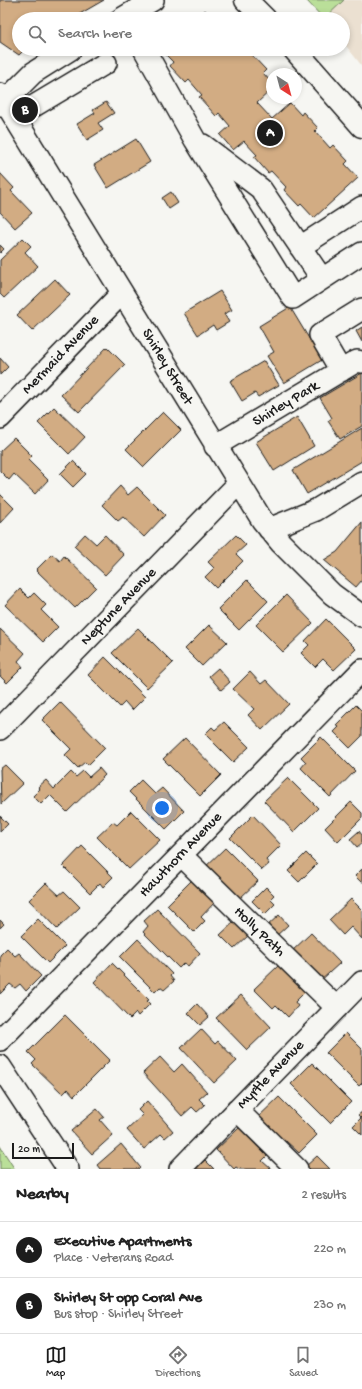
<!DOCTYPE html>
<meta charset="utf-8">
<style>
:root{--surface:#fff;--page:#f6f6f6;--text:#222;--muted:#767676;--line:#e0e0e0;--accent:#1c1c1c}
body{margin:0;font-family:"Gochi Hand",sans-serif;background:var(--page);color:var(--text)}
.compass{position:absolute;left:266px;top:68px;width:36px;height:36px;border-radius:50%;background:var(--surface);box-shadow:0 2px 6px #0003;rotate:144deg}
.scale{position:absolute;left:12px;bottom:10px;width:62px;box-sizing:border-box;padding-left:4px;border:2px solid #1c1c1c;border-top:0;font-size:11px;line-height:14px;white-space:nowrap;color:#1c1c1c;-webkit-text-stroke:3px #f6f6f2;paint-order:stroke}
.you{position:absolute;left:162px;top:808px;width:14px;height:14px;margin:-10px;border:3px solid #fff;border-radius:50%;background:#1a73e8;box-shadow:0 0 0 6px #1a73e833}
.badge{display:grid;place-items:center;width:26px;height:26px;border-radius:50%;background:var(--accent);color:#fff;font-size:13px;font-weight:700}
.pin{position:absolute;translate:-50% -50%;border:2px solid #fff;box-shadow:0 1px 4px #0006}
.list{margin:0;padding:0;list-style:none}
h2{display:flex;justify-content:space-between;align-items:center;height:52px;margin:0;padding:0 16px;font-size:17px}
h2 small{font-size:13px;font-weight:400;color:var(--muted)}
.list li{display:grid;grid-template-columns:26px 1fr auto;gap:12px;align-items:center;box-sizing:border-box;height:56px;padding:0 16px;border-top:1px solid var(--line)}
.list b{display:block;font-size:15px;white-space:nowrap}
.list p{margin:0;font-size:13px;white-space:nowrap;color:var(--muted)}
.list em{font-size:13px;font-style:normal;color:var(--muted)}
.icon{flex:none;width:22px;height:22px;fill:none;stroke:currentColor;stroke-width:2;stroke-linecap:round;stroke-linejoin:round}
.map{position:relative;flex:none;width:362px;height:1169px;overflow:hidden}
.search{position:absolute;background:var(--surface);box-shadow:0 2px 6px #0003;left:12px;right:12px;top:12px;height:44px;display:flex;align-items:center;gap:10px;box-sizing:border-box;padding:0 14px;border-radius:22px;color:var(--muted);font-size:15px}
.sheet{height:164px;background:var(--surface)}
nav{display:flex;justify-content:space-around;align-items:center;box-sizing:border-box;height:56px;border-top:1px solid var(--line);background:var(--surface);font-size:11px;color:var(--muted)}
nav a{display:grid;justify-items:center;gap:2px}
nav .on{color:var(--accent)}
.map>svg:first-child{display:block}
.built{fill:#ebe0d1}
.green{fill:#badf99;stroke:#6b7e5a}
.building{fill:#d2ac83;stroke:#1c1c1c}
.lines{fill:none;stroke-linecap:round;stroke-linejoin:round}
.minor-casing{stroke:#1c1c1c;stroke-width:24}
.major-casing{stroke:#1c1c1c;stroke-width:25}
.minor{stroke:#f6f6f2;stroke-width:21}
.major{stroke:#f6f6f2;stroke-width:22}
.labels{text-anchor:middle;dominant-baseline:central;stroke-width:3.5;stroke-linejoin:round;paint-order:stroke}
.street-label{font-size:15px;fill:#1c1c1c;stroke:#f6f6f2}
</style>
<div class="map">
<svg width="362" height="1169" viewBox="0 0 362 1169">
<rect width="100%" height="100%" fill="#f6f6f2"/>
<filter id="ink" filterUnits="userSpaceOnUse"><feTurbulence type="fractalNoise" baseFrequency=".025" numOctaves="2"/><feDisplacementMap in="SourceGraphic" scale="8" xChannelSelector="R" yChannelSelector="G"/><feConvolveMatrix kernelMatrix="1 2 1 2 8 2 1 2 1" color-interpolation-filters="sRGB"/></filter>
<g filter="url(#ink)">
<!-- built -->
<path class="built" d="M344,0H362V66L343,42V19H324Z"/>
<!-- green -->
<path class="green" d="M306,0H344L324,19Z
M0,1146L14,1168L15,1169H0Z"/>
<!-- building -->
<path class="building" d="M0,0H104L71,19H19V49H25L19,55L0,42Z
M205,10L214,19H195Z
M241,49L246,55L249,52L266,70L263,73L272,83V89L257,103L272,119L290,103L301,115L303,112L318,128L315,131L330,148L333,145L348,161L345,164L358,178L314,218L301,204L299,206L284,190L286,187L271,171L268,173L254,157L257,155L244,141L233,150L220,135L230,126L219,113L216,116L199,97L202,95L189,80L186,83L170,66L173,62L161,50Z
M106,102L114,113L98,123L103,130L87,140L77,124L95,113L93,110Z
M136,139L150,162L108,188L94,165Z
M0,173L14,188L11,191L32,213L15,228L0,212Z
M171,192L178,203L169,209L162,198Z
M23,238L31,246L25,252L38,266L4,298L0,294V260Z
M0,245L4,249L0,253Z
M55,279L70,295L32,331L17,315Z
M220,291L232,310L224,314L229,322L216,330L213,325L198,335L184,313Z
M290,307L322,360L284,383L267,356L274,352L259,326Z
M362,327V342L356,331Z
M107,347L125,365L79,412L61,395Z
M0,358L8,367L0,375Z
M264,361L279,385L258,397L255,393L242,401L230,381Z
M362,373V426L340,439L328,421L332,418L320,398Z
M54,407L85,437L69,454L38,423Z
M163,412L181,430L144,467L126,449Z
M297,417L314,446L274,471L256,442Z
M362,428V461L307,494L293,470Z
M14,438L32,456L28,460L48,480L35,494L14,474L9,480L0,471V451Z
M73,461L86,474L73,487L60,474Z
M120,486L128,495L137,487L165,515L144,537L123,517L118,521L102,505Z
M0,494L14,508L0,523Z
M362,522V580L356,587L324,560L337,552Z
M85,534L96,544L105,535L124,555L105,575L74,546Z
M236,535L246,545L236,554L243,561L216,588L205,577L214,568L208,562Z
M52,554L60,561L64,556L96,587L75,608L36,570Z
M247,580L268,601L239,630L218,609Z
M20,589L29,598L34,593L46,605L41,610L58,627L43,642L5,605Z
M286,595L313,623L283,652L256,625Z
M326,619L356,649L334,670L323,659L315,667L301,653L309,645L305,641Z
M209,625L227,642L202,666L185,649Z
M138,628L173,663L147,688L112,653Z
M0,629L25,653L18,661L23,667L7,683L0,676Z
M105,657L145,697L132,710L125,702L120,707L88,675Z
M218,668L230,682L221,690L209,676Z
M250,672L261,684L266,680L289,704L262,730L248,715L254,709L233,689Z
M60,702L105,748L88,765L85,762L78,768L65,755L71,749L42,720Z
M356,705L362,711V736L350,748L334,732L339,727L336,725Z
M224,722L249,747L233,762L205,734L212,727L215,730Z
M321,737L355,771L330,797L301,768L306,762L301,757Z
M185,738L221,775L200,796L163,759Z
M5,765L23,783L1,804L0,769Z
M99,768L105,775L67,812L50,795L41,804L33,796L40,789L38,787L46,780L54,789L71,772L76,777L83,771L89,777Z
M288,778L318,808L294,832L264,801Z
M141,780L155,794L162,788L184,811L166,829L129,792Z
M351,802L362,813V818L338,842L325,828Z
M131,811L160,840L129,869L97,837L113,822L117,825Z
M253,815L281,845L266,860L269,864L262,870L230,838Z
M0,816L8,824L0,832Z
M359,831L362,835V843L357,847L350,839Z
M82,846L113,877L103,887L100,883L90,893L63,866Z
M225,848L258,881L239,899L202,870Z
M306,853L317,864L299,882L288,871Z
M362,869V883L355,876Z
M192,880L215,902L201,917L205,921L194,932L167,905Z
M46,883L59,895L64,891L80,907L57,929L29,900Z
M266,887L274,895L270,899L275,904L265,914L252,901Z
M351,899L362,910V939L351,927L343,935L329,920Z
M157,909L200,953L188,966L184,963L179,968L143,932L148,926L144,921Z
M279,915L288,925L275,937L266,927Z
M38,919L65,946L48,963L21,936Z
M0,920L4,924L0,928Z
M235,921L249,935L234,949L220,935Z
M311,933L340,963L318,983L290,953Z
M138,939L172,974L170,976L174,981L164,990L160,987L155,992L120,957Z
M7,948L15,956L19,953L41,976L26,991L20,984L15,988L10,984L0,994V955Z
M112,963L149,1000L147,1001L150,1004L138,1016L136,1013L130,1019L94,982Z
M279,965L305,992L295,1002L298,1006L288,1017L276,1005L273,1008L254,989Z
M241,995L271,1027L247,1050L216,1018Z
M197,1004L209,1017L200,1025L188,1013Z
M65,1015L110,1060L74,1096L68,1089L63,1094L32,1064L36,1060L28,1052Z
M201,1029L215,1044L218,1041L237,1061L214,1083L181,1048Z
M346,1033L362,1049V1083L359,1086L326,1053Z
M160,1057L174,1072L182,1064L207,1092L199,1099L205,1105L197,1112L192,1107L182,1116L143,1073Z
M312,1063L351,1102L330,1123L291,1084Z
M279,1097L317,1135L299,1153L286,1141L280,1147L254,1121Z
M147,1101L173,1131L165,1138L161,1134L144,1149L127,1130L143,1115L138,1110Z
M97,1109L104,1117L100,1120L113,1135L92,1154L71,1131Z
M362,1112V1135L353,1126L361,1118L358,1115Z
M239,1128L267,1156L262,1161L271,1169H239L236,1167L234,1169L216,1150Z
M121,1144L140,1167L138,1169H100L97,1165Z
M317,1156L330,1169H308L305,1167Z
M205,1160L214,1169H196Z"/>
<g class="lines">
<defs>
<path id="minor" d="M121,19L153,0
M144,49L195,140L293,298L362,253
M0,94L262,520L281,543L332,594L362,616
M0,106L33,73L71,49
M34,106L106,63
M203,145L261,189L322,279
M300,247L362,207
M341,371L320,335L362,309
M0,418L122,293
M215,446L357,361L362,362
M269,529L316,510L362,482
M0,729L238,484
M181,855L337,1008
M0,1040L362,670
M0,1066L68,1169
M237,1110L297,1169
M180,1169L362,982"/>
<path id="major" d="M246,0L265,19
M294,49L362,126"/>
</defs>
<!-- minor casing -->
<use href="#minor" class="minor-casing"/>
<!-- major casing -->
<use href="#major" class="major-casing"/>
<!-- minor -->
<use href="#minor" class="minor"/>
<!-- major -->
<use href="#major" class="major"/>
</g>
</g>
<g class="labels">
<!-- street labels -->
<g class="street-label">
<text transform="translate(61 355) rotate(-46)">Mermaid Avenue</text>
<text transform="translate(167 367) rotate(59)">Shirley Street</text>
<text transform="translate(286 404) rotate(-31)">Shirley Park</text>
<text transform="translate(119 607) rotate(-46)">Neptune Avenue</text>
<text transform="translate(181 855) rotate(-46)">Hawthorn Avenue</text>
<text transform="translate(259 932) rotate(44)">Holly Path</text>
<text transform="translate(271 1075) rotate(-46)">Myrtle Avenue</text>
</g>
</g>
</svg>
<svg class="compass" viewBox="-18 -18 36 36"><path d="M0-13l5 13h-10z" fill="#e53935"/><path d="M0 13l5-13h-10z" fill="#767676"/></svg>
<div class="scale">20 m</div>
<div class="you"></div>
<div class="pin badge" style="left:270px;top:133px">A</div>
<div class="pin badge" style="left:25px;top:110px">B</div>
<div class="search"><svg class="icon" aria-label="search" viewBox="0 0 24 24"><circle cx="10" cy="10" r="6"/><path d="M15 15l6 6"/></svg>Search here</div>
</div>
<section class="sheet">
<h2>Nearby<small>2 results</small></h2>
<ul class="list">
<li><span class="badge">A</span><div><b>Executive Apartments</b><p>Place · Veterans Road</p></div><em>220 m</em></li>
<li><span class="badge">B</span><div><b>Shirley St opp Coral Ave</b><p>Bus stop · Shirley Street</p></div><em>230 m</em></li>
</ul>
</section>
<nav>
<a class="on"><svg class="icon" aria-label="map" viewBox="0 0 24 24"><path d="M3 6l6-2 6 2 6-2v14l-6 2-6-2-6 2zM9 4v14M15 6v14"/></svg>Map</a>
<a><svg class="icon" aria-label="directions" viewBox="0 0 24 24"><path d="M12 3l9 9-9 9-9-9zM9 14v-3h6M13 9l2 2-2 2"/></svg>Directions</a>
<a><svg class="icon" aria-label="saved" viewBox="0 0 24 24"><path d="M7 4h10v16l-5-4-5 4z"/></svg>Saved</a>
</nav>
